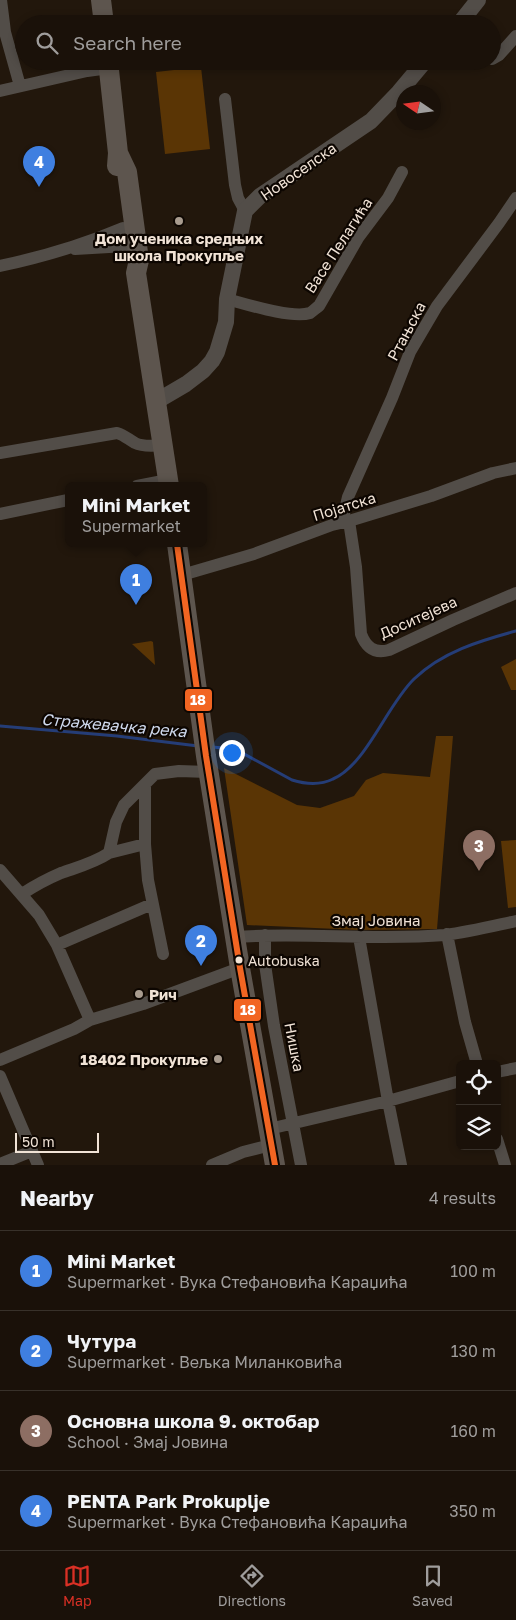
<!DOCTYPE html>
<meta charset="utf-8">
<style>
:root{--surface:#1a1109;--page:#271f17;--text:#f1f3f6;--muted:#9f9d9c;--line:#38312a;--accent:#d93025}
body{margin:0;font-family:"Golos Text",sans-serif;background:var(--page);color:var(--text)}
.controls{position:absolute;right:15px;bottom:15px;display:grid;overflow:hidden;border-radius:8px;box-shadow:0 2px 8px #0003}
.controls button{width:45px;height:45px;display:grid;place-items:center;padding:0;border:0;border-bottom:1px solid var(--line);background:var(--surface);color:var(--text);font:25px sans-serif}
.compass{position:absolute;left:396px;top:85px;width:45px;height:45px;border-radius:50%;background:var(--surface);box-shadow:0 2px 8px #0003;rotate:283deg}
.scale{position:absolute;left:15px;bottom:12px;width:84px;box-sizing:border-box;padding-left:5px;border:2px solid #f1e3d6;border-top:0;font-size:14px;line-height:18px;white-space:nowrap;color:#f1e3d6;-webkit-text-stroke:4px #0d0601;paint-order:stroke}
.you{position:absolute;left:231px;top:752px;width:18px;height:18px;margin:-12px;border:4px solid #fff;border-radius:50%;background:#1a73e8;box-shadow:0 0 0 8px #1a73e833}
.badge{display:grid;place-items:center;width:32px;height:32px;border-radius:50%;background:var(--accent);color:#fff;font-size:16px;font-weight:700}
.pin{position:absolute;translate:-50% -41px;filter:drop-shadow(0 1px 2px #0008)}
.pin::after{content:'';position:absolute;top:26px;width:18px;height:15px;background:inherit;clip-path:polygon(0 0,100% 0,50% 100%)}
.popup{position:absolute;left:65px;top:482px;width:142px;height:65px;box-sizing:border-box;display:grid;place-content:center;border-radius:8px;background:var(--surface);filter:drop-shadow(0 1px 4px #0005);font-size:16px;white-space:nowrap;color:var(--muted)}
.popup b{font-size:19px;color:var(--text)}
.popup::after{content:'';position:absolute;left:50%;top:100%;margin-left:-10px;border:10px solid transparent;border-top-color:var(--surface)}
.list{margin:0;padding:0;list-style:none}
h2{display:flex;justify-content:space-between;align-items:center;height:65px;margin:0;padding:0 20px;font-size:21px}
h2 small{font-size:16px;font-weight:400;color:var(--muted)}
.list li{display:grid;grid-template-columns:32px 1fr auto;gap:15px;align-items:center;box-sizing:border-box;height:80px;padding:0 20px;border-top:1px solid var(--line)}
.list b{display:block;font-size:19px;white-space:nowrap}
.list p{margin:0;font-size:16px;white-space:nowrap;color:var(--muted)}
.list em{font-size:16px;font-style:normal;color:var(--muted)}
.icon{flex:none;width:28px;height:28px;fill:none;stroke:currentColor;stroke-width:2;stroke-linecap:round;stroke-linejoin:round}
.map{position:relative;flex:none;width:516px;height:1165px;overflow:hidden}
.search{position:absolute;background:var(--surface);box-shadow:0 2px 8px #0003;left:15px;right:15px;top:15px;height:55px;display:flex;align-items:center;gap:12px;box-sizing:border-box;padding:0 18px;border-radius:28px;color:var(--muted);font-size:19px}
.sheet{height:385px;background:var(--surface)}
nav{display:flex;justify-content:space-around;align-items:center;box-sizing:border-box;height:70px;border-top:1px solid var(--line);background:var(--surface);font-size:14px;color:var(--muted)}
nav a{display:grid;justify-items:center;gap:2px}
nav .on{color:var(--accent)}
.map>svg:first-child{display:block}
.green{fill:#5a3505}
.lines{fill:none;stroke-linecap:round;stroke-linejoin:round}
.stream{stroke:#253d77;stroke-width:3}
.minor{stroke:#524d48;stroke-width:12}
.tertiary{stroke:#524d48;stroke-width:16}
.primary{stroke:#5d554e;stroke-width:20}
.bus-1-casing{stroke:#0d0601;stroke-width:10}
.bus-1{stroke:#f26522;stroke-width:6}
.poi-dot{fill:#a99c8f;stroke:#0d0601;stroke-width:2}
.bus-dot{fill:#f1e3d6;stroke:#0d0601;stroke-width:2}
.labels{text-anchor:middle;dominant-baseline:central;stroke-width:4.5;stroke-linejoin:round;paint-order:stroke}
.bus-label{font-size:14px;fill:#f1e3d6;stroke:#0d0601;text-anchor:start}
.street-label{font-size:15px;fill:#f1e3d6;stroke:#0d0601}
.poi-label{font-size:15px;font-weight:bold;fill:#f1e3d6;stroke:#0d0601}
.water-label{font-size:16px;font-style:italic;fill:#cfd9ed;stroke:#0d0601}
.line-badge{stroke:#0d0601;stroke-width:2}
.badge-label{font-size:14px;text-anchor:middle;font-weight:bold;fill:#fff}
</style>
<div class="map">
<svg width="516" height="1165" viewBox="0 0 516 1165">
<rect width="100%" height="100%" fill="#22170c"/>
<!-- green -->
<path class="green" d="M201,67L210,149L165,154L156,72Z
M151,641L153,642L155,665L132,644Z
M516,659V690H511L501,667Z
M436,736H453L437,929L359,930L247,925L224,768L297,805L320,808L354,796L366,780L383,773L430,777Z
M516,840V907L508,908L501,841Z"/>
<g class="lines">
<!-- stream -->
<path class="stream" d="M0,726L117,736L198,746
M212,747L235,749L292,780C305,784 321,785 333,779C366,765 387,705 414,679C442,652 479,641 516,631"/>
<!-- minor -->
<path class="minor" d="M1,0L5,32L20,86
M492,59L499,55L516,36
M0,91L87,71L109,68
M225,99L235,185L238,198L245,211
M75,249L126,246
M0,266C42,257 83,245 123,228
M227,299C246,304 292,319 310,313C313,311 316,308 319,306L358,238L388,198L402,172
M0,453L117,433C124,435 128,439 135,443C143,447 154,446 163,445
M137,486L168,480
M0,514L68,500
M349,521L356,567L361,634C366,647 374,654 389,650L453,620L516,593
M342,522L348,497L392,398L410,352L437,306L499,223L516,198
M182,575L254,554L332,525L349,521L431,496L493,473L516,468
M145,784V844L148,880L163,954
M109,853L145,844
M0,870L39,915L57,945L90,1020
M22,894C34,886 47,879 61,873C78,867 94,863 109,853L116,822L124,805L155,774L179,771L208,772
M447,934L465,1022L477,1064
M265,935V964L274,1026L301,1165
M235,937C305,932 375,941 445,935C469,932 493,926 516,921
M359,937L388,1101L401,1165
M57,945L152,904
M0,1060L74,1029L90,1020L143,1004L240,968
M497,1072L516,1068
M0,1076L38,1165
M269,1129L388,1101L460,1081
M497,1139L505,1165
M0,1164L32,1151
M212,1165L243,1152L271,1145"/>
<!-- tertiary -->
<path class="tertiary" d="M459,24L478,0
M157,401L186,384L203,371L212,361L217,352L226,322L227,299L245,211L260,196L371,121L399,92L425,61"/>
<!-- primary -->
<path class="primary" d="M101,0L104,24
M108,61L118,153L117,166
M118,153L127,172L139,260L136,273L169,486
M177,544L206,756L240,968L275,1165"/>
<defs>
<path id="bus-1" d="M177,544L206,756L240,968L275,1165"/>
</defs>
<!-- bus-1 casing -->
<use href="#bus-1" class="bus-1-casing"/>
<!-- bus-1 -->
<use href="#bus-1" class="bus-1"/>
</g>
<!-- markers -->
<g class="poi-dot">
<circle cx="179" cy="221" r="5"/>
<circle cx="139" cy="994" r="5"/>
<circle cx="218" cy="1059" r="5"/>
</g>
<circle class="bus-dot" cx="239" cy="960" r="4.5"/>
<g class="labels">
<!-- bus labels -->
<g class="bus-label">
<text x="248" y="960">Autobuska</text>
</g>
<!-- street labels -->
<g class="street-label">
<text transform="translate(298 171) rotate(-35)">Новоселска</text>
<text transform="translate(338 245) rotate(-57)">Васе Пелагића</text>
<text transform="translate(406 331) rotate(-62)">Ртањска</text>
<text transform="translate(344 506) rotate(-17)">Појатска</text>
<text transform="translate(418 617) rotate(-24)">Доситејева</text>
<text x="376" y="920">Змај Јовина</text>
<text transform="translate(295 1047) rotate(79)">Нишка</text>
</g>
<!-- poi labels -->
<g class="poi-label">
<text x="179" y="238">Дом ученика средњих<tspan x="179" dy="17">школа Прокупље</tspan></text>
<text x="149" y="994" text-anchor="start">Рич</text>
<text x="208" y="1059" text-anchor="end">18402 Прокупље</text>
</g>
<!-- water labels -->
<g class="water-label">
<text transform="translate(114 725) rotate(5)">Стражевачка река</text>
</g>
</g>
<g class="line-badge">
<rect x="184" y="688" width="29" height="24" rx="5" fill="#f26522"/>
<rect x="233" y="998" width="29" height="24" rx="5" fill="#f26522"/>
</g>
<g class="badge-label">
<text x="198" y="705">18</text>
<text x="248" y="1015">18</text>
</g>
</svg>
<div class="controls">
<button><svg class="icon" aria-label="locate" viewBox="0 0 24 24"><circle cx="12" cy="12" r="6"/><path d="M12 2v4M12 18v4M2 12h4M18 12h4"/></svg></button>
<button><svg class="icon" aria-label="layers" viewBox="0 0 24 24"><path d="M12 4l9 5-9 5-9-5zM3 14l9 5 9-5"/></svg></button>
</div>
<svg class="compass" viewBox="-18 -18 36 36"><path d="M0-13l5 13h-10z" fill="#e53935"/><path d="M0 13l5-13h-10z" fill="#9f9d9c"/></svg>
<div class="scale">50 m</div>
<div class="you"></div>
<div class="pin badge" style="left:136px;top:605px;background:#3f7fe0">1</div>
<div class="popup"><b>Mini Market</b>Supermarket</div>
<div class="pin badge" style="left:201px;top:966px;background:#3f7fe0">2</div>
<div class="pin badge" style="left:479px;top:871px;background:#8d6e63">3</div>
<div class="pin badge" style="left:39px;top:187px;background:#3f7fe0">4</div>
<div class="search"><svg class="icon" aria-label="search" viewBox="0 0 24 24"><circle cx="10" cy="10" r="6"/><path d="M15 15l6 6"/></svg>Search here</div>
</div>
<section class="sheet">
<h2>Nearby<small>4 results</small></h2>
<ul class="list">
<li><span class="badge" style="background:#3f7fe0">1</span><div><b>Mini Market</b><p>Supermarket · Вука Стефановића Караџића</p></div><em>100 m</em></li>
<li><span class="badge" style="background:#3f7fe0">2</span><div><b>Чутура</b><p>Supermarket · Вељка Миланковића</p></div><em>130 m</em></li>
<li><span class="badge" style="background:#8d6e63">3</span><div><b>Основна школа 9. октобар</b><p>School · Змај Јовина</p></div><em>160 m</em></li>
<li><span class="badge" style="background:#3f7fe0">4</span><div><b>PENTA Park Prokuplje</b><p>Supermarket · Вука Стефановића Караџића</p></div><em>350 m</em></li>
</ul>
</section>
<nav>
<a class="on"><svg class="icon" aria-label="map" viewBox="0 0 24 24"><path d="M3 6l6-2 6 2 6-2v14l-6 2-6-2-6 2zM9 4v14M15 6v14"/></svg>Map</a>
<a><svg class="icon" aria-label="directions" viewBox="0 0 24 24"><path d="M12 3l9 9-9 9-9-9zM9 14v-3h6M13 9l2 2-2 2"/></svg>Directions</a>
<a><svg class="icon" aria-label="saved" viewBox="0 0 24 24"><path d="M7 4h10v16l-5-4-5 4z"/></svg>Saved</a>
</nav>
